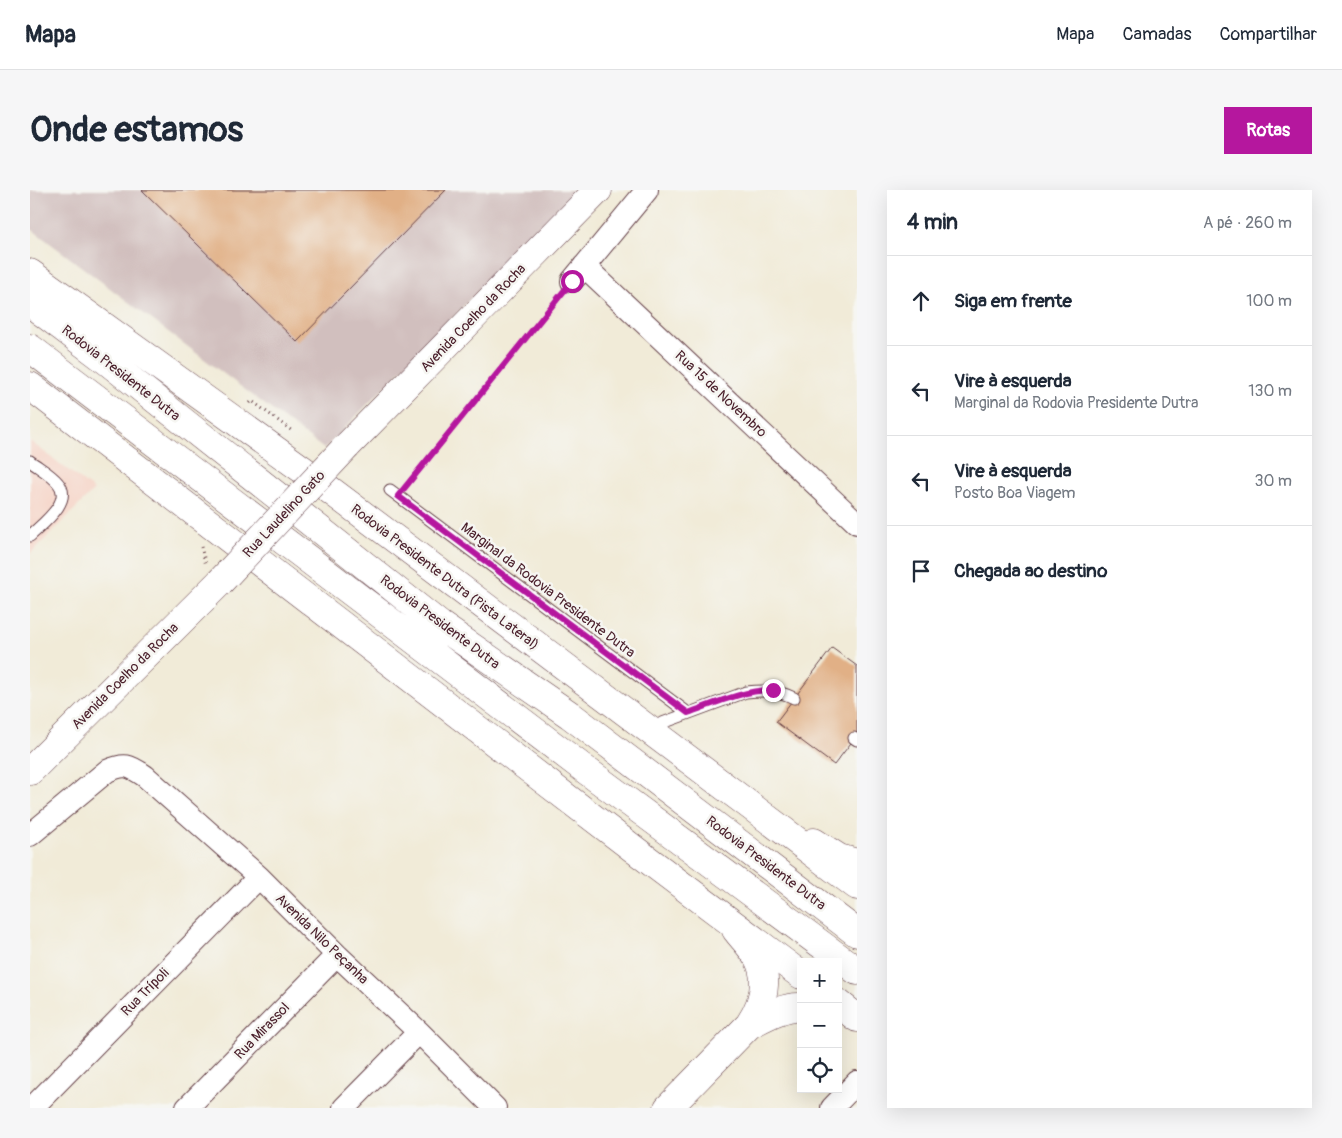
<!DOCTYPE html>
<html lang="pt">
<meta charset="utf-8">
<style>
:root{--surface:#fff;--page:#f6f6f7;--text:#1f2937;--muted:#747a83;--line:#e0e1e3;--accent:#b5179e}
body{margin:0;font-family:Pangolin,sans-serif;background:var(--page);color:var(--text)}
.controls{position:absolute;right:15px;bottom:15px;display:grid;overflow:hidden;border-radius:0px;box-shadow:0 5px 20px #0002}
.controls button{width:45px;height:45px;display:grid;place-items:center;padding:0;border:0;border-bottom:1px solid var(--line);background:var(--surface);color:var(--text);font:25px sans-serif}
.stop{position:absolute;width:15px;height:15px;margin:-11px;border:4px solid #b5179e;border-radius:50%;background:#fff}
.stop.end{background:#b5179e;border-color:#fff;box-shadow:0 1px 5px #0008}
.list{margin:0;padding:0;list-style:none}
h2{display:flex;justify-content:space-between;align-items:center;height:65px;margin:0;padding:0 20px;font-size:21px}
h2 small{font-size:16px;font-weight:400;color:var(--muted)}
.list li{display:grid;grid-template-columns:32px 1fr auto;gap:15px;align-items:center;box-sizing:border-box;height:90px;padding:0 20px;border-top:1px solid var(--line)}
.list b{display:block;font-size:19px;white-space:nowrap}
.list p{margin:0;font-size:16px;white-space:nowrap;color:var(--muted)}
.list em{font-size:16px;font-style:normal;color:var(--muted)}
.icon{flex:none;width:28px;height:28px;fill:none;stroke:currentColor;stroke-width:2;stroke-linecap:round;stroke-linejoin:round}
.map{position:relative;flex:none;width:827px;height:918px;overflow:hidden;border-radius:0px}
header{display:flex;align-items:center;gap:30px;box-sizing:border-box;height:70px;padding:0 25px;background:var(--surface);border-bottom:1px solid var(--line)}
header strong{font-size:24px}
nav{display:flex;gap:28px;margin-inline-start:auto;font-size:18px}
.intro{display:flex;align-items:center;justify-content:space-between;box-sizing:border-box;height:120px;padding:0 30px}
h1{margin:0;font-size:35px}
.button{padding:12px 22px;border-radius:0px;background:var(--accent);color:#fff;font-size:18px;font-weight:700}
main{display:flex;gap:30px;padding:0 30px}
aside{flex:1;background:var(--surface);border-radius:0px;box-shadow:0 5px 20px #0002}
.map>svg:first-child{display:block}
.built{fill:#f6d2c4}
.industrial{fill:#d1bfbe}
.building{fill:#e1b086}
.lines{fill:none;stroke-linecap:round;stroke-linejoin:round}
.service-casing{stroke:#633e45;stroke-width:13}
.minor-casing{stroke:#633e45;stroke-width:24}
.secondary-casing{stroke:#633e45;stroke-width:29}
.primary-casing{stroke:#633e45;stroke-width:29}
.trunk-casing{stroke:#633e45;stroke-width:29}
.motorway-casing{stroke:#633e45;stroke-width:29}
.path{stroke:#633e45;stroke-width:3;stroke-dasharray:1 4;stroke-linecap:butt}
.service{stroke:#fff;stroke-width:11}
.minor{stroke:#fff;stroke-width:22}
.secondary{stroke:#fff;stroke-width:28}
.primary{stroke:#fff;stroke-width:28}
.trunk{stroke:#fff;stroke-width:28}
.motorway{stroke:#fff;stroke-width:28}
.secondary-bridge-casing{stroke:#633e45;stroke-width:29;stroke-linecap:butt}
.secondary-bridge{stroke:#fff;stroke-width:28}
.route{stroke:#b5179e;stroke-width:6}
.labels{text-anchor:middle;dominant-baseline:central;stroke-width:5;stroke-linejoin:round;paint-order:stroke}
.street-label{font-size:14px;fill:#4a1f2b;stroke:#f6f6f2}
</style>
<header>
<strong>Mapa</strong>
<nav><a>Mapa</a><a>Camadas</a><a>Compartilhar</a></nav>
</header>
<div class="intro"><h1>Onde estamos</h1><a class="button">Rotas</a></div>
<main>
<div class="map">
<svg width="827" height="918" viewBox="0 0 827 918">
<rect width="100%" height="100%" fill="#f6f6f2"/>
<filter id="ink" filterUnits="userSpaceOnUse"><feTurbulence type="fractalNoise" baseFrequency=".02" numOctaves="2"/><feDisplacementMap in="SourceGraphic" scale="10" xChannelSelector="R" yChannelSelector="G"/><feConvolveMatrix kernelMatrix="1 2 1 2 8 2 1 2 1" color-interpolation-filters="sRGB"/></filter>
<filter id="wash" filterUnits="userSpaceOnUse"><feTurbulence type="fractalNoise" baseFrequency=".0096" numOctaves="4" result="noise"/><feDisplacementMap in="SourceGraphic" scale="20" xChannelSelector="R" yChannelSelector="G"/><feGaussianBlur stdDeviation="1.12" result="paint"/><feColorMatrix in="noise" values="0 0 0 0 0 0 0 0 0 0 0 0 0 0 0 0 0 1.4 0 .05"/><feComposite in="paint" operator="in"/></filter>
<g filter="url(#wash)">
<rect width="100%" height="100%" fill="#f1ebd8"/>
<!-- built -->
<path class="built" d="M0,251L64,300L0,364Z"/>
<!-- industrial -->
<path class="industrial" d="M0,0H547L294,259L0,38Z"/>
<g id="blocks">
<!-- building -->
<path class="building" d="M112,0H416L267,152Z
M802,458L827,476V545L804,575L746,532Z"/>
</g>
</g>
<g filter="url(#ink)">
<use href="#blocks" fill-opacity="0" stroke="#633e45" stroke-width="1"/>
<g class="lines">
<defs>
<path id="service" d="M0,271C9,278 21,284 28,293C44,311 12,334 0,346
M360,300L658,523
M619,538L716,502C734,500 748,500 764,508
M824,548L827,550"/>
<path id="minor" d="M554,76L827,333
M542,91L617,0
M0,645L77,581C95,573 99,575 115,586L229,687L307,765L389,842L465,918
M2,918L229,687
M157,918L307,765
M314,918L389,842
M802,918L827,892"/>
<path id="secondary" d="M317,256L568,0
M0,581L190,392
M719,835C735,827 753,816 771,817
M638,918L719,835C733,814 740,791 728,768C722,758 713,749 706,740"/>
<path id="primary" d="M784,652L809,668L827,673"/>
<path id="trunk" d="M0,83L276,282L827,696
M0,196L605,660L771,785
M808,813L827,828"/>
<path id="motorway" d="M0,113L77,171L410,435L540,525L827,743
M0,158L557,581L827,781"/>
</defs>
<!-- service casing -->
<use href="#service" class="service-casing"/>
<!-- minor casing -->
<use href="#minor" class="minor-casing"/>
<!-- secondary casing -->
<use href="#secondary" class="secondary-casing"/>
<!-- primary casing -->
<use href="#primary" class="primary-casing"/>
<!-- trunk casing -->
<use href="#trunk" class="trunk-casing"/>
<!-- motorway casing -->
<use href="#motorway" class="motorway-casing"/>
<!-- path -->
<path class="path" d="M220,213L222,211L262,241
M378,294L529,107
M171,357L176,375"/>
<!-- service -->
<use href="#service" class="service"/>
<!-- minor -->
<use href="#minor" class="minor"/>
<!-- secondary -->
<use href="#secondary" class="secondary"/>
<!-- primary -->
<use href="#primary" class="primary"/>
<!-- trunk -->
<use href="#trunk" class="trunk"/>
<!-- motorway -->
<use href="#motorway" class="motorway"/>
<defs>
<path id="secondary-bridge" d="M190,392L317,256"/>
</defs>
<!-- secondary-bridge casing -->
<use href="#secondary-bridge" class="secondary-bridge-casing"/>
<!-- secondary-bridge -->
<use href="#secondary-bridge" class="secondary-bridge"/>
</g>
</g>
<g class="lines" filter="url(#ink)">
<!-- route -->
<path class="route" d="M542,91L368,306L658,523C686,513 713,500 743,500"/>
</g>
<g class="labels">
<!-- street labels -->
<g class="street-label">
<text transform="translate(443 128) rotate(-46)">Avenida Coelho da Rocha</text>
<text transform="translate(91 183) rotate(38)">Rodovia Presidente Dutra</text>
<text transform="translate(691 204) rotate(43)">Rua 15 de Novembro</text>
<text transform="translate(254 324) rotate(-47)">Rua Laudelino Gato</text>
<text transform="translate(415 387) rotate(37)">Rodovia Presidente Dutra (Pista Lateral)</text>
<text transform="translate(518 400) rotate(37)">Marginal da Rodovia Presidente Dutra</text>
<text transform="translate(410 432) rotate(37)">Rodovia Presidente Dutra</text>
<text transform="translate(95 486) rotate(-45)">Avenida Coelho da Rocha</text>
<text transform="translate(736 673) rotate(37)">Rodovia Presidente Dutra</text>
<text transform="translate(292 749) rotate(44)">Avenida Nilo Peçanha</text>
<text transform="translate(115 802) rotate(-45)">Rua Trípoli</text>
<text transform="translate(232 841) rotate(-46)">Rua Mirassol</text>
</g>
</g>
</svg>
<div class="controls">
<button>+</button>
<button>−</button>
<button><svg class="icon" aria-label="locate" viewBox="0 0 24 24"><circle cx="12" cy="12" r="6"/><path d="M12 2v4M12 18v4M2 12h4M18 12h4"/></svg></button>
</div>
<div class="stop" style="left:542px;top:91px"></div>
<div class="stop end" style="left:743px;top:500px"></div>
</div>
<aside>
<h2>4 min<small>A pé · 260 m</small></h2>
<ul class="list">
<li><svg class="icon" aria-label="ahead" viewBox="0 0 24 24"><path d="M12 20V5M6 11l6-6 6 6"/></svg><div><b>Siga em frente</b></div><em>100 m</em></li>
<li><svg class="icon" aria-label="left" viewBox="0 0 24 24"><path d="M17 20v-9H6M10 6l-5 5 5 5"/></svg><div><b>Vire à esquerda</b><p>Marginal da Rodovia Presidente Dutra</p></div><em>130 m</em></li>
<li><svg class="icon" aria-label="left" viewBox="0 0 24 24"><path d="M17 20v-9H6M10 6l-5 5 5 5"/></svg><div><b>Vire à esquerda</b><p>Posto Boa Viagem</p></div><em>30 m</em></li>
<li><svg class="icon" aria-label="arrive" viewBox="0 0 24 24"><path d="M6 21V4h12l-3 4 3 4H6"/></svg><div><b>Chegada ao destino</b></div></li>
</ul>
</aside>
</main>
